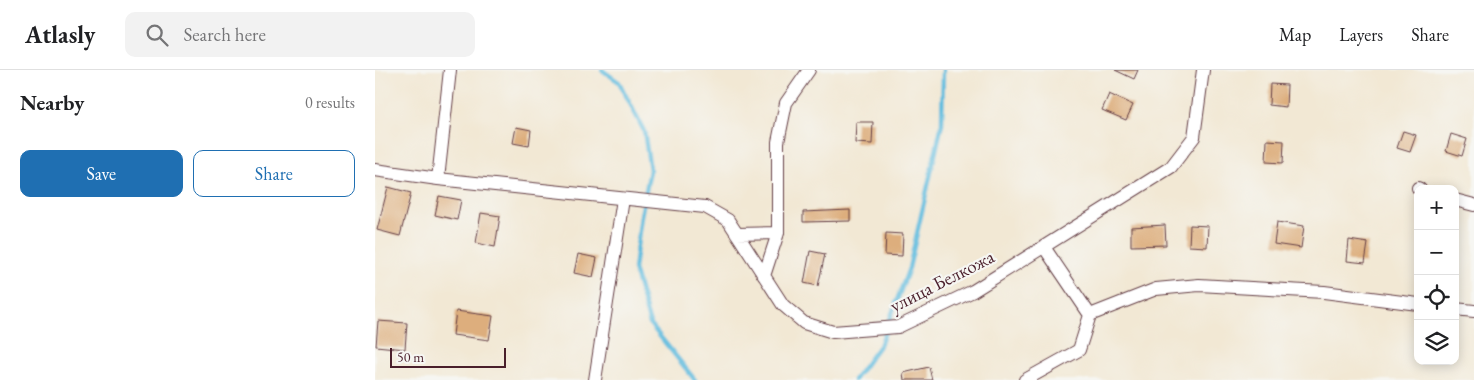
<!DOCTYPE html>
<meta charset="utf-8">
<style>
:root{--surface:#fff;--page:#f2f2f2;--text:#202124;--muted:#757577;--line:#e0e0e0;--accent:#1f6fb2}
body{margin:0;font-family:"EB Garamond",serif;background:var(--page);color:var(--text)}
.controls{position:absolute;right:15px;bottom:15px;display:grid;overflow:hidden;border-radius:10px;box-shadow:0 2px 12px #0003}
.controls button{width:45px;height:45px;display:grid;place-items:center;padding:0;border:0;border-bottom:1px solid var(--line);background:var(--surface);color:var(--text);font:25px sans-serif}
.scale{position:absolute;left:15px;bottom:12px;width:116px;box-sizing:border-box;padding-left:5px;border:2px solid #4a1f2b;border-top:0;font-size:14px;line-height:18px;white-space:nowrap;color:#4a1f2b;-webkit-text-stroke:4px #f6f6f2;paint-order:stroke}
.list{margin:0;padding:0;list-style:none}
h2{display:flex;justify-content:space-between;align-items:center;height:65px;margin:0;padding:0 20px;font-size:21px}
h2 small{font-size:16px;font-weight:400;color:var(--muted)}
.actions{display:flex;gap:10px;padding:15px 20px}
.actions a{flex:1;padding:11px 0;border:1px solid var(--accent);border-radius:10px;text-align:center;font-size:18px;color:var(--accent)}
.actions .main{background:var(--accent);color:#fff}
.icon{flex:none;width:28px;height:28px;fill:none;stroke:currentColor;stroke-width:2;stroke-linecap:round;stroke-linejoin:round}
.map{position:relative;flex:none;width:1099px;height:310px;overflow:hidden}
header{display:flex;align-items:center;gap:30px;box-sizing:border-box;height:70px;padding:0 25px;background:var(--surface);border-bottom:1px solid var(--line)}
header strong{font-size:24px}
nav{display:flex;gap:28px;margin-inline-start:auto;font-size:18px}
.search{width:350px;height:45px;background:var(--page);display:flex;align-items:center;gap:12px;box-sizing:border-box;padding:0 18px;border-radius:10px;color:var(--muted);font-size:19px}
main{display:flex}
aside{flex:1;background:var(--surface)}
.map>svg:first-child{display:block}
.lines{fill:none;stroke-linecap:round;stroke-linejoin:round}
.stream{stroke:#60bcde;stroke-width:4.5}
.building{fill:#ddae7d}
.minor-casing{stroke:#633d44;stroke-width:14}
.minor{stroke:#fff;stroke-width:12}
.labels{text-anchor:middle;dominant-baseline:central;stroke-width:4.5;stroke-linejoin:round;paint-order:stroke}
.street-label{font-size:19px;fill:#4a1f2b;stroke:#f6f6f2}
</style>
<header>
<strong>Atlasly</strong>
<div class="search"><svg class="icon" aria-label="search" viewBox="0 0 24 24"><circle cx="10" cy="10" r="6"/><path d="M15 15l6 6"/></svg>Search here</div>
<nav><a>Map</a><a>Layers</a><a>Share</a></nav>
</header>
<main>
<aside>
<h2>Nearby<small>0 results</small></h2>
<ul class="list">
</ul>
<div class="actions"><a class="main">Save</a><a>Share</a></div>
</aside>
<div class="map">
<svg width="1099" height="310" viewBox="0 0 1099 310">
<rect width="100%" height="100%" fill="#f6f6f2"/>
<filter id="ink" filterUnits="userSpaceOnUse"><feTurbulence type="fractalNoise" baseFrequency=".02" numOctaves="2"/><feDisplacementMap in="SourceGraphic" scale="10" xChannelSelector="R" yChannelSelector="G"/><feConvolveMatrix kernelMatrix="1 2 1 2 8 2 1 2 1" color-interpolation-filters="sRGB"/></filter>
<filter id="wash" filterUnits="userSpaceOnUse"><feTurbulence type="fractalNoise" baseFrequency=".0096" numOctaves="4" result="noise"/><feDisplacementMap in="SourceGraphic" scale="20" xChannelSelector="R" yChannelSelector="G"/><feGaussianBlur stdDeviation="1.12" result="paint"/><feColorMatrix in="noise" values="0 0 0 0 0 0 0 0 0 0 0 0 0 0 0 0 0 1.4 0 .05"/><feComposite in="paint" operator="in"/></filter>
<g filter="url(#wash)">
<rect width="100%" height="100%" fill="#f2e8d4"/>
<g class="lines">
<!-- stream -->
<path class="stream" d="M227,0L244,12L269,61L275,100L266,146L259,199L275,254L320,310
M479,310L506,273L534,198L567,54L568,0"/>
</g>
<g id="blocks">
<!-- building -->
<path class="building" d="M740,0H763L759,9Z
M895,14L912,15L911,37L894,35Z
M734,24L758,35L751,50L727,40Z
M481,52H498L497,74L480,73Z
M141,57L156,60L154,76L138,73Z
M1028,61L1041,65L1035,82L1022,78Z
M1076,64L1092,69L1087,86L1071,81Z
M892,70L909,71L908,93L891,92Z
M13,117L36,123L25,166L2,160Z
M64,126L86,130L82,150L60,145Z
M475,140V151L428,152V142Z
M106,143L125,146L120,177L101,173Z
M902,152L929,156L926,178L899,174Z
M790,155L791,175L756,176V157Z
M815,155L833,156L832,177L814,176Z
M511,163L528,164L527,186L510,185Z
M974,170L993,173L990,193L972,191Z
M435,181L450,184L443,216L429,213Z
M203,184L222,188L218,207L199,203Z
M81,241L118,246L114,270L78,265Z
M3,251L32,253L30,279L1,276Z
M554,297L557,310H529L528,303Z"/>
</g>
</g>
<g filter="url(#ink)">
<use href="#blocks" fill-opacity="0" stroke="#633d44" stroke-width="1"/>
<g class="lines">
<defs>
<path id="minor" d="M0,100L63,109L330,137L353,150L408,235L429,253L458,262L523,257L598,221L796,97L819,67L828,0
M63,109L75,0
M1043,118L1045,119
M1080,130L1099,135
M362,164L403,163
M669,177L715,245L781,219L824,215L949,222L1043,234
M389,206L403,163V72L411,33L434,0
M1080,239L1099,241
M220,310L248,129
M650,310L704,280L715,245"/>
</defs>
<!-- minor casing -->
<use href="#minor" class="minor-casing"/>
<!-- minor -->
<use href="#minor" class="minor"/>
</g>
</g>
<g class="labels">
<!-- street labels -->
<g class="street-label">
<text transform="translate(567 211) rotate(-27)">улица Белкожа</text>
</g>
</g>
</svg>
<div class="controls">
<button>+</button>
<button>−</button>
<button><svg class="icon" aria-label="locate" viewBox="0 0 24 24"><circle cx="12" cy="12" r="6"/><path d="M12 2v4M12 18v4M2 12h4M18 12h4"/></svg></button>
<button><svg class="icon" aria-label="layers" viewBox="0 0 24 24"><path d="M12 4l9 5-9 5-9-5zM3 14l9 5 9-5"/></svg></button>
</div>
<div class="scale">50 m</div>
</div>
</main>
